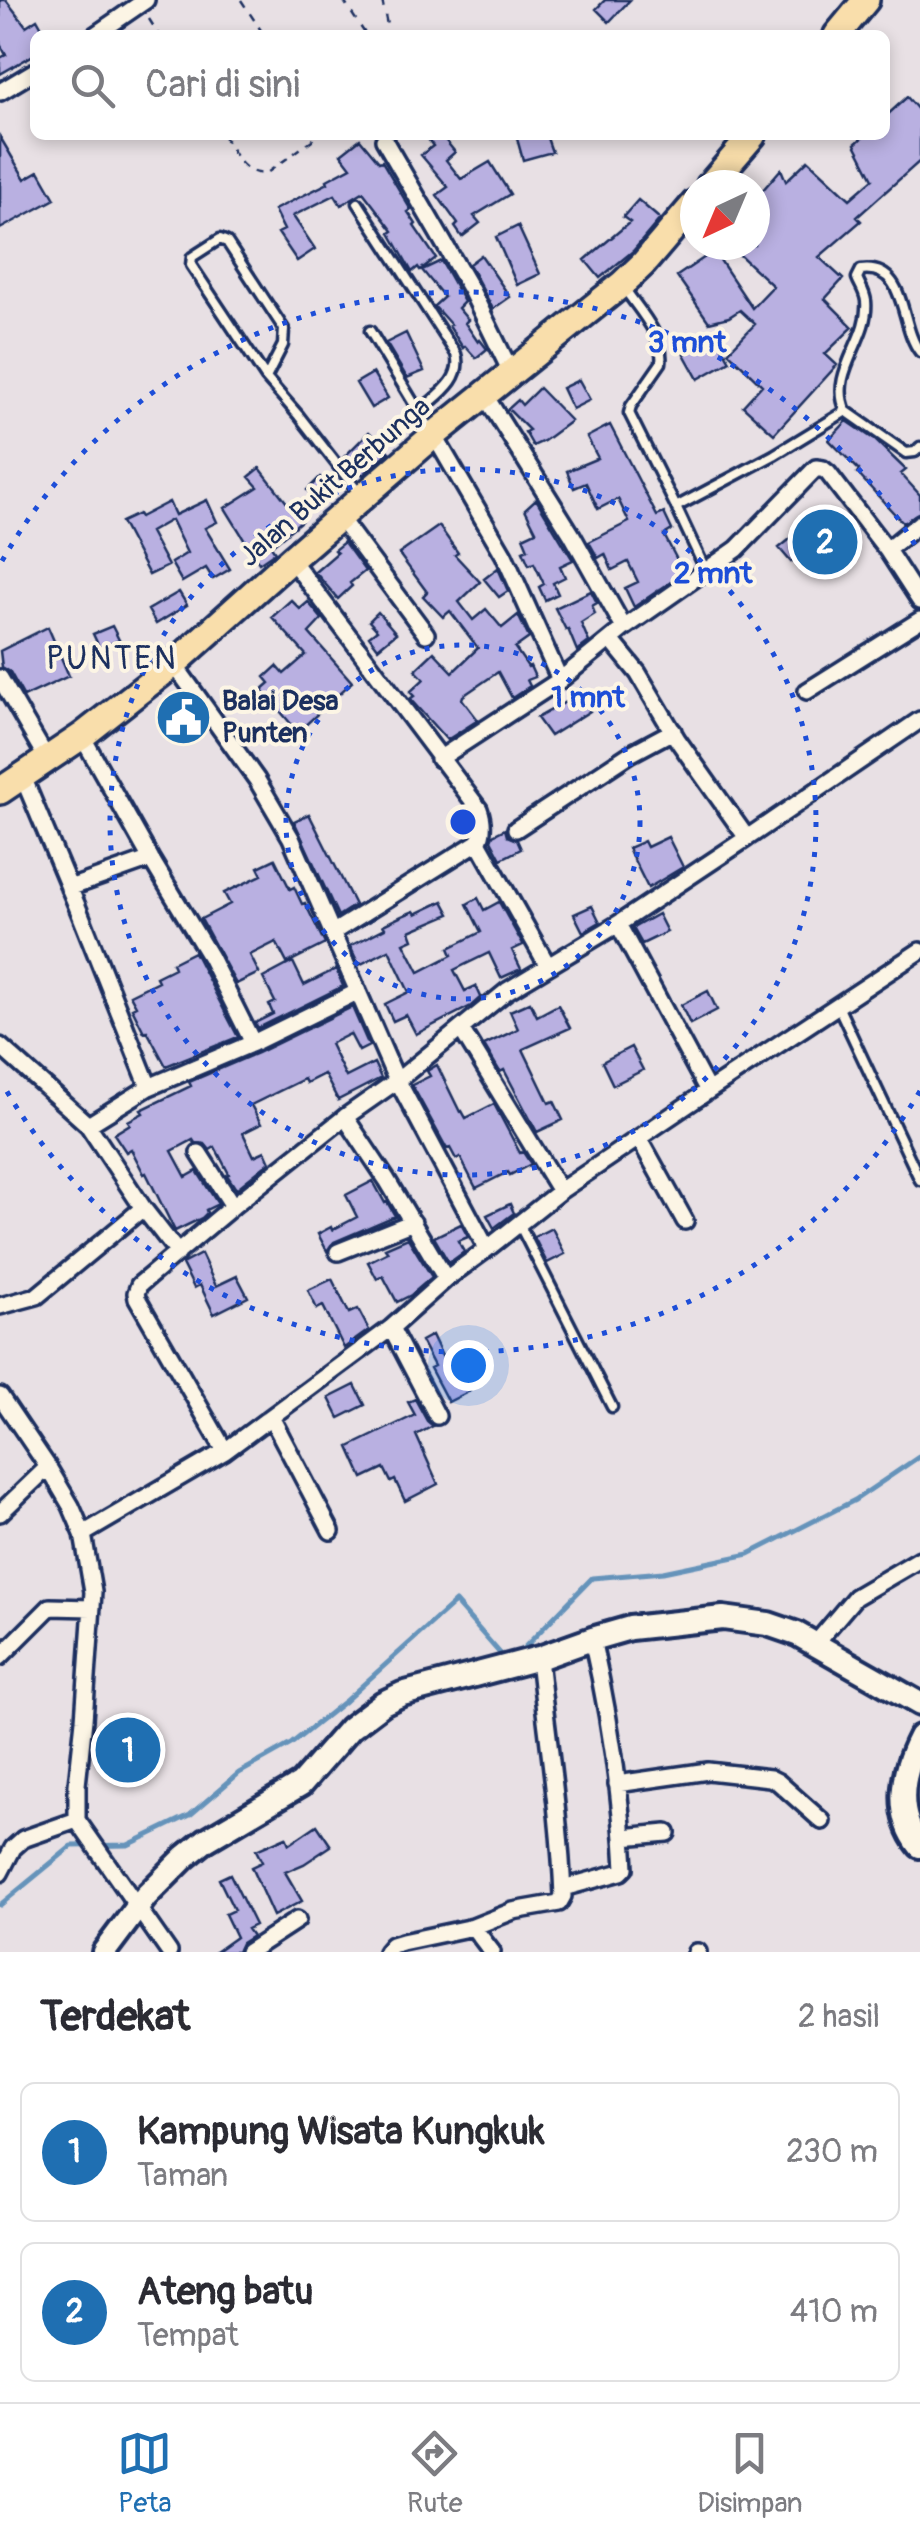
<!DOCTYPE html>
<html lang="id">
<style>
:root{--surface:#fff;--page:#f7f7f7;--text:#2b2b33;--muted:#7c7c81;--line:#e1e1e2;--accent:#1f6fb2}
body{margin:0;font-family:Pangolin,sans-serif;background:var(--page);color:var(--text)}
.compass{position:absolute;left:680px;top:170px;width:90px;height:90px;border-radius:50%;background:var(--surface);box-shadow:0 5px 15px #0003;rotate:224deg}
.you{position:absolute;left:468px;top:1365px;width:35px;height:35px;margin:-25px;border:8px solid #fff;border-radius:50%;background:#1a73e8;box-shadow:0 0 0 15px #1a73e833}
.badge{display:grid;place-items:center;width:65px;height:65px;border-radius:50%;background:var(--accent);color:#fff;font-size:32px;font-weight:700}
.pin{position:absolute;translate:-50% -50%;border:5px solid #fff;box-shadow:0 2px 10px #0006}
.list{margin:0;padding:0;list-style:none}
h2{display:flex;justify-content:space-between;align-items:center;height:130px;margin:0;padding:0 40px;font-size:42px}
h2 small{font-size:32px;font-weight:400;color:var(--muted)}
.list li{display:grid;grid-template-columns:65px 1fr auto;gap:30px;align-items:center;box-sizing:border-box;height:140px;margin:0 20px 20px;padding:0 20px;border:2px solid var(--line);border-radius:15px}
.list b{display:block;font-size:38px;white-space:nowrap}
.list p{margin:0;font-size:32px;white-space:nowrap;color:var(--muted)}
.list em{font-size:32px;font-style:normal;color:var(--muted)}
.icon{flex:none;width:55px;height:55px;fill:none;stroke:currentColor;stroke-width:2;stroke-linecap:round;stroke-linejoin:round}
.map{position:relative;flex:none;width:920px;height:1952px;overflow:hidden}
.search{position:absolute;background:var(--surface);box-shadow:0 5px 15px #0003;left:30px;right:30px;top:30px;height:110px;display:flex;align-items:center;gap:25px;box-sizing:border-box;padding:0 35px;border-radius:15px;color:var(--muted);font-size:38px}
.sheet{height:450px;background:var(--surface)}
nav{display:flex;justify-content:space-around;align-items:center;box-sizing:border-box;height:140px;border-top:2px solid var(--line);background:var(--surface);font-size:28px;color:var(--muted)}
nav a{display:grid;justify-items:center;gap:5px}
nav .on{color:var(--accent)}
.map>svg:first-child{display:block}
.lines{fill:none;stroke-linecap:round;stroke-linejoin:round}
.stream{stroke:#6593ba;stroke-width:5}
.building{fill:#b9b0e1;stroke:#1b2f5e;stroke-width:2.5}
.lane-casing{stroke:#1b2f5e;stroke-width:15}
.street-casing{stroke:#1b2f5e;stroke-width:22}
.secondary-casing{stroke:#1b2f5e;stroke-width:30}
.primary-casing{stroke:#1b2f5e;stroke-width:32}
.path{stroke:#1b2f5e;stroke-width:2.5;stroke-dasharray:8 8;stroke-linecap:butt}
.lane{stroke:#fcf5e5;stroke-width:8}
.street{stroke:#fcf5e5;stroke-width:15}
.secondary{stroke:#fcf5e5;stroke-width:22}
.primary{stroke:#f9deab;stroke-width:25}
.ring{fill:none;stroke:#1d4ed8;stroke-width:5;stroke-dasharray:5 10}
.labels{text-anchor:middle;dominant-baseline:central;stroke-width:8;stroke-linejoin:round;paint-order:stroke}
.street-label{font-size:28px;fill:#1b2f5e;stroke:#fcf5e5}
.poi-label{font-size:28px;font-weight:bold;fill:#1b2f5e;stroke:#fcf5e5;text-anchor:start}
.quarter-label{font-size:32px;letter-spacing:2.5px;fill:#1b2f5e;stroke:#fcf5e5}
.centre{fill:#1d4ed8;stroke:#fcf5e5;stroke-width:5}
.ring-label{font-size:30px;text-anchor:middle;font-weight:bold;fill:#1d4ed8;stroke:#fcf5e5;stroke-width:8;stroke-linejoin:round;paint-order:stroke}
</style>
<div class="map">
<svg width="920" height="1952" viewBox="0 0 920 1952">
<rect width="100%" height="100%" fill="#e8e0e4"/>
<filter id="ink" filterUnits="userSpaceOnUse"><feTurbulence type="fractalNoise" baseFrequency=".01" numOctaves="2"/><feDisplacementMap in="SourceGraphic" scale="20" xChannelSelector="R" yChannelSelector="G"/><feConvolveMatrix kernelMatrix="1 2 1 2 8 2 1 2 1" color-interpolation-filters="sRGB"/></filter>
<g filter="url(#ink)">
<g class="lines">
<!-- stream -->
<path class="stream" d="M518,1654L592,1578L663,1572L749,1554L855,1500L920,1456
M0,1905L72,1846L128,1845L190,1815L239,1773L291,1744L345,1701L455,1602L504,1658"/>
</g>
<!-- building -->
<path class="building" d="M0,0H6L26,26L37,19L46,35H35V54L0,74V58L6,55L0,44Z
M605,0H630L609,22L596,9Z
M907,97L920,112V161L857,217L861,221L819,257L843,279L825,299L853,327L825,354L837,365L774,434L743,406L762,385L728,352L755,324L740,310L729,317L709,322L677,276L714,251L752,308L773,286L729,245H755V199L781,169L786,181L808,160L850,199L873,179L855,144L865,135H885V117Z
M425,135H441L455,152L446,160L461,179L490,162L510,194L474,216L480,223L462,237L455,227L458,224L437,195L448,187L421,155L433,146Z
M516,135H546L552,152L523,160Z
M0,137L25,179L39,171L55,199L0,229Z
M360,139L379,162L382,161L411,210L408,212L416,224L414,226L436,258L420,270L418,267L412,272L390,233L393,231L363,192L341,205L335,195L293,216L315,249L297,261L278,233L284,230L274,210L328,183L327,180L351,167L341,154Z
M638,200L660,219L633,251L600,278L585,260L630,222L623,217Z
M518,226L540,274L517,285L496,237Z
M481,255L510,297L493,309L469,264Z
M441,261L464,302L458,308L468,320L465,323L478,342L480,340L487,349L476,358L465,346L463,348L449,326L451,325L434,306L444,297L422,270Z
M406,333L424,371L407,378L386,343Z
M715,335L730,361L698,379L684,354Z
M373,373L388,398L371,408L356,383Z
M579,380L590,400L572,409L562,388Z
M539,388L571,421L544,441L533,446L525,432L529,430L508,409L518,400L522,405Z
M847,421L875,440L906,470L901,474L920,495V512L903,523L857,473L859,470L829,440Z
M610,425L657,516L664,513L672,530L664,535L684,573L634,607L625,588L638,582L628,562L612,570L605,554L598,558L589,542L629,522L618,499L598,509L586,483L574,488L567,471L598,458L587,437Z
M369,432L389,452L363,475L344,457Z
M260,468L301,521L271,546L275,552L259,563L225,508L258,487L249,477Z
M320,477L332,490L319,502L307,490Z
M536,499L573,560L560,566L565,577L553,583L558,594L545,600L539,587L544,584L534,563L529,565L523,551L528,549L523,537L536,531L525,509Z
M207,500L217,522L205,528L230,569L213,579L206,568L182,582L171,563L187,553L171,520L150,532L168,566L149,575L121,522L138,514L140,517L169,502L175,515Z
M439,526L458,553L455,555L480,582L459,602L473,620L486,609L502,628L518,615L529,638L515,648L528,667L530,666L535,677L527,680L530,686L512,698L498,672L463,696L462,699L478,720L447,740L410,699L414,696L410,692L424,679L415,670L434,652L453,672L478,648L450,611L443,617L423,596L427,592L399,554Z
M805,527L816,542L791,562L779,548Z
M344,542L365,571L350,583L352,586L338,599L315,572L337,553L334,550Z
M498,568L508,591L499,597L484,579Z
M591,591L597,603L592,606L595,614L581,623L589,642L577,651L568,629L566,630L555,608Z
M179,592L187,605L156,624L148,610Z
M291,600L300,609L308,602L322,619L309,633L352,682L298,732L262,690L270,683L265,677L277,666L284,674L306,655L272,617Z
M378,612L396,633L378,648L369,636L377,630L369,621Z
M112,626L119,640L100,649L93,634Z
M48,627L69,676L24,697L10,672L2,667L0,651Z
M580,694L590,711L550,736L537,718Z
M309,814L355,905L338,916L294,821Z
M505,829L507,836L517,840L521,849L501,859L491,840L493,835Z
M668,837L683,867L648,888L628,848L644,841L647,847Z
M275,859L290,889L294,887L302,904L305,903L325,944L287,963L276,942L250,955L259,973L236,984L201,919L230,904L224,893L262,875L258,867Z
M478,898L484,910L499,902L523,945L512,950L521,969L501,978L489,953L454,970L465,991L476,986L481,997L471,1006L416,1034L406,1015L393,1021L385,1004L409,992L389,950L359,965L350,946L385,928L383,925L402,916L414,911L416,914L443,901L450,914L410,931L413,939L404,943L419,972L452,955L449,948L481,932L467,904Z
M592,906L600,922L583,932L574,914Z
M658,914L667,932L642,944L633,928Z
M194,952L238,1037L166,1066L147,1031L144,1032L132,1008L136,1006L130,995L158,981L156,977L174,968L172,963Z
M293,962L304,985L336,969L343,986L258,1028L255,1023L273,1014L269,1005L275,1002L263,978Z
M708,991L717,1010L690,1024L681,1005Z
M530,1002L537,1016L558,1005L570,1028L523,1049L549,1103L554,1101L563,1120L537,1132L504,1070L500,1072L484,1045L518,1029L510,1011Z
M352,1007L369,1046L359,1051L350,1034L330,1044L346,1077L374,1063L381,1078L338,1100L324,1074L306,1083L304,1079L251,1105L261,1124L243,1133L254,1156L265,1151L270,1162L236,1189L227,1175L229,1174L215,1147L210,1150L205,1144L195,1143L193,1140L172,1151L186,1177L197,1171L218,1204L206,1210L207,1213L202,1218L175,1231L146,1173L144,1174L131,1149L126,1152L114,1134L130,1124L128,1121L143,1113L141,1110L191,1086L189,1082L257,1053Z
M631,1047L643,1070L613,1085L602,1062Z
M437,1065L460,1112L462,1111L466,1118L494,1104L520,1153L523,1152L531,1164L510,1175L508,1172L476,1188L460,1157L456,1159L450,1148L447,1149L412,1085L430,1076L427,1071Z
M373,1181L385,1203L387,1202L395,1216L334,1242L327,1251L318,1234L331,1227L332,1230L357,1217L346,1195Z
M510,1204L514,1213L494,1228L487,1215Z
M461,1224L468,1237L458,1241L464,1252L449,1263L434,1237Z
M552,1228L565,1254L547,1263L534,1237Z
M408,1238L432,1277L411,1295L397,1302L383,1276L377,1279L368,1262L388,1252L385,1248Z
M201,1254L216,1286L237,1276L248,1297L214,1314L200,1285L194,1288L182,1264Z
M332,1279L349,1313L358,1309L369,1330L344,1348L323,1306L317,1309L308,1290Z
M432,1335L452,1377L461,1373L470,1391L448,1402L430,1368L434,1366L421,1341Z
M355,1385L365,1405L339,1418L329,1398Z
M415,1399L427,1421L433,1426L416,1435L438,1484L405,1501L395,1480L391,1482L384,1468L363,1478L349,1447L415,1415L408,1402Z
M317,1825L331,1846L304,1864L285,1872L302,1901L273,1916L251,1867L262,1862L256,1850L286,1837L289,1844Z
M230,1874L255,1925L247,1929L252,1936L241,1943L237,1952H215L236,1937L225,1914L234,1910L219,1879Z"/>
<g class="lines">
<defs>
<path id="lane" d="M358,203L456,354C464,380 436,396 419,412L432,433
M624,288C638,309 665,337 661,363L631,406L629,413L676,507L774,455L846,411L906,453L915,452L920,447
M370,331L419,412
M266,378L283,345L284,329L227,242L220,239L192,257L191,265L266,378L299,416L359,493
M846,411C828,373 870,339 866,301C865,292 860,286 857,278L861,270C908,264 899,326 920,352
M676,507L706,571
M838,1006L920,1180
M519,1224L612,1407"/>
<path id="street" d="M95,35L146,0
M0,92L35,71
M384,140L471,290L511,372
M484,394L572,535L624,628
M434,435L504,555L560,680
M339,517L426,634
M887,550L920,523
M291,559L479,809C483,820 484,833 478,842L332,933
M0,678L47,759
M807,691L920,620
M82,736L151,859L210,957L253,1043
M439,759L560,680L624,628L737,549L816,468L823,469L828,473L887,550L920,601
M23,777L77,906L149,1087
M516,829L630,754L673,731
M747,838L920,720
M478,842L548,966
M69,888L151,859
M618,924L708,1091L920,951
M461,1029L560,1191
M0,1046L88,1125L143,1208L178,1253
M345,1117L387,1180L446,1279
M88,1125L149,1087L253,1043L357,992
M639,1138L685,1221
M199,1153L233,1206
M487,1249L560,1191L708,1091
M338,1252L413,1222
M0,1306L37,1296L143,1208
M391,1328L437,1416
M0,1396L48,1467L71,1506L83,1534L93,1592L84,1720L77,1785V1820L169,1952
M271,1417L331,1531
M225,1451L137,1298L136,1293L139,1285L233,1206L345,1117L398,1080L507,991L618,924L747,838L677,739L638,673L611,640
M0,1513L48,1467
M83,1534L225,1451L391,1328L446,1279L487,1249L393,1072L291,838L257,780L174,664
M816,1643L855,1597L920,1559
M0,1657L50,1607L92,1608
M617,1784L708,1771L770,1778L778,1782L822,1821
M623,1837L667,1833
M0,1873L13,1848L23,1839L77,1820
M563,1888L621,1872L625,1868C621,1791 609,1714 592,1639
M248,1952L297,1920
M386,1952L392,1945L402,1942L473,1927
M492,1952L473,1927L513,1911L559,1903L563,1896C560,1816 547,1737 539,1658
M696,1952H698"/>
<path id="secondary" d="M920,1737C902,1772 894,1813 920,1846
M104,1952L146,1896L185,1857L206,1840L301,1784L350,1728L383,1703L402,1694L539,1658L592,1639L630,1628L723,1618L768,1624L797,1634L920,1704"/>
<path id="primary" d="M837,35L866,0
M710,185L753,135
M0,791L82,736L174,664L291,559L434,435L622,284L643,264L695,203"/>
</defs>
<!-- lane casing -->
<use href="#lane" class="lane-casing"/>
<!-- street casing -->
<use href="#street" class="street-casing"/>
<!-- secondary casing -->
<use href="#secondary" class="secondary-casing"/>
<!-- primary casing -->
<use href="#primary" class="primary-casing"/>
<!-- path -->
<path class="path" d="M241,0L264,35
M343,0L366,35
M382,0L389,35
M149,19L159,35
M223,135C234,152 243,177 267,173L319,135"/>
<!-- lane -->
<use href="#lane" class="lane"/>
<!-- street -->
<use href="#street" class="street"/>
<!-- secondary -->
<use href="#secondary" class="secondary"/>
<!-- primary -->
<use href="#primary" class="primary"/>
</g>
</g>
<!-- distance rings -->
<g class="ring">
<circle cx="463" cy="822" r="177"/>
<circle cx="463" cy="822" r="353"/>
<path d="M920 1091A530 530 0 0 1 2 1083M2 561A530 530 0 0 1 920 553"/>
</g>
<!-- icons -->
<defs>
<symbol id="civic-disc" viewBox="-11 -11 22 22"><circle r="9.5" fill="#1f6fb2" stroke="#fcf5e5"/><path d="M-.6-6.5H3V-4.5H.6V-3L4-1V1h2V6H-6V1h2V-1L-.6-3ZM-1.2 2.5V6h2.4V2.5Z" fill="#fff"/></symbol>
</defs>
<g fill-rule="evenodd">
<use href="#civic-disc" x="152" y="686" width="63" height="63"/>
</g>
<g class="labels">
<!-- street labels -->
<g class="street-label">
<text transform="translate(335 482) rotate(-41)">Jalan Bukit Berbunga</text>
</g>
<!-- poi labels -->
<g class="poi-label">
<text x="222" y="701">Balai Desa<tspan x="222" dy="32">Punten</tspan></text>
</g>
<!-- quarter labels -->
<g class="quarter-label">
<text x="112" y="659">PUNTEN</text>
</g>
</g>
<circle cx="463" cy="822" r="15" class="centre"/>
<g class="ring-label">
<text x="687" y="352">3 mnt</text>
<text x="713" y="583">2 mnt</text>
<text x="588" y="707">1 mnt</text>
</g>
</svg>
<svg class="compass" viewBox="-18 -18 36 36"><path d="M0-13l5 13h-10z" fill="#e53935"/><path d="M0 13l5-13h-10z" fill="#7c7c81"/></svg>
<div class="you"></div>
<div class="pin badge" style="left:128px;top:1750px">1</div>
<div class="pin badge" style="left:825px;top:542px">2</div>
<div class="search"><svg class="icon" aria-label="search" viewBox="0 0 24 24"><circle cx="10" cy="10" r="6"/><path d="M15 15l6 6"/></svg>Cari di sini</div>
</div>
<section class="sheet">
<h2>Terdekat<small>2 hasil</small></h2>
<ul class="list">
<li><span class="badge">1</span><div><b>Kampung Wisata Kungkuk</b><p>Taman</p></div><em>230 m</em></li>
<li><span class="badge">2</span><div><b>Ateng batu</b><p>Tempat</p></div><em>410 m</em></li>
</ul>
</section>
<nav>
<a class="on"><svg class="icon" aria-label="map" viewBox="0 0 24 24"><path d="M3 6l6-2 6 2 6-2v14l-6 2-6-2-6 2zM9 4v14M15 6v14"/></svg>Peta</a>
<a><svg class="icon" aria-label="directions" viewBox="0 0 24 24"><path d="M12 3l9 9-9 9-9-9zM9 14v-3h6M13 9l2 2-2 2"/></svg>Rute</a>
<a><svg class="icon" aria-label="saved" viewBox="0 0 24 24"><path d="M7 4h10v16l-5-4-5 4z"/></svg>Disimpan</a>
</nav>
